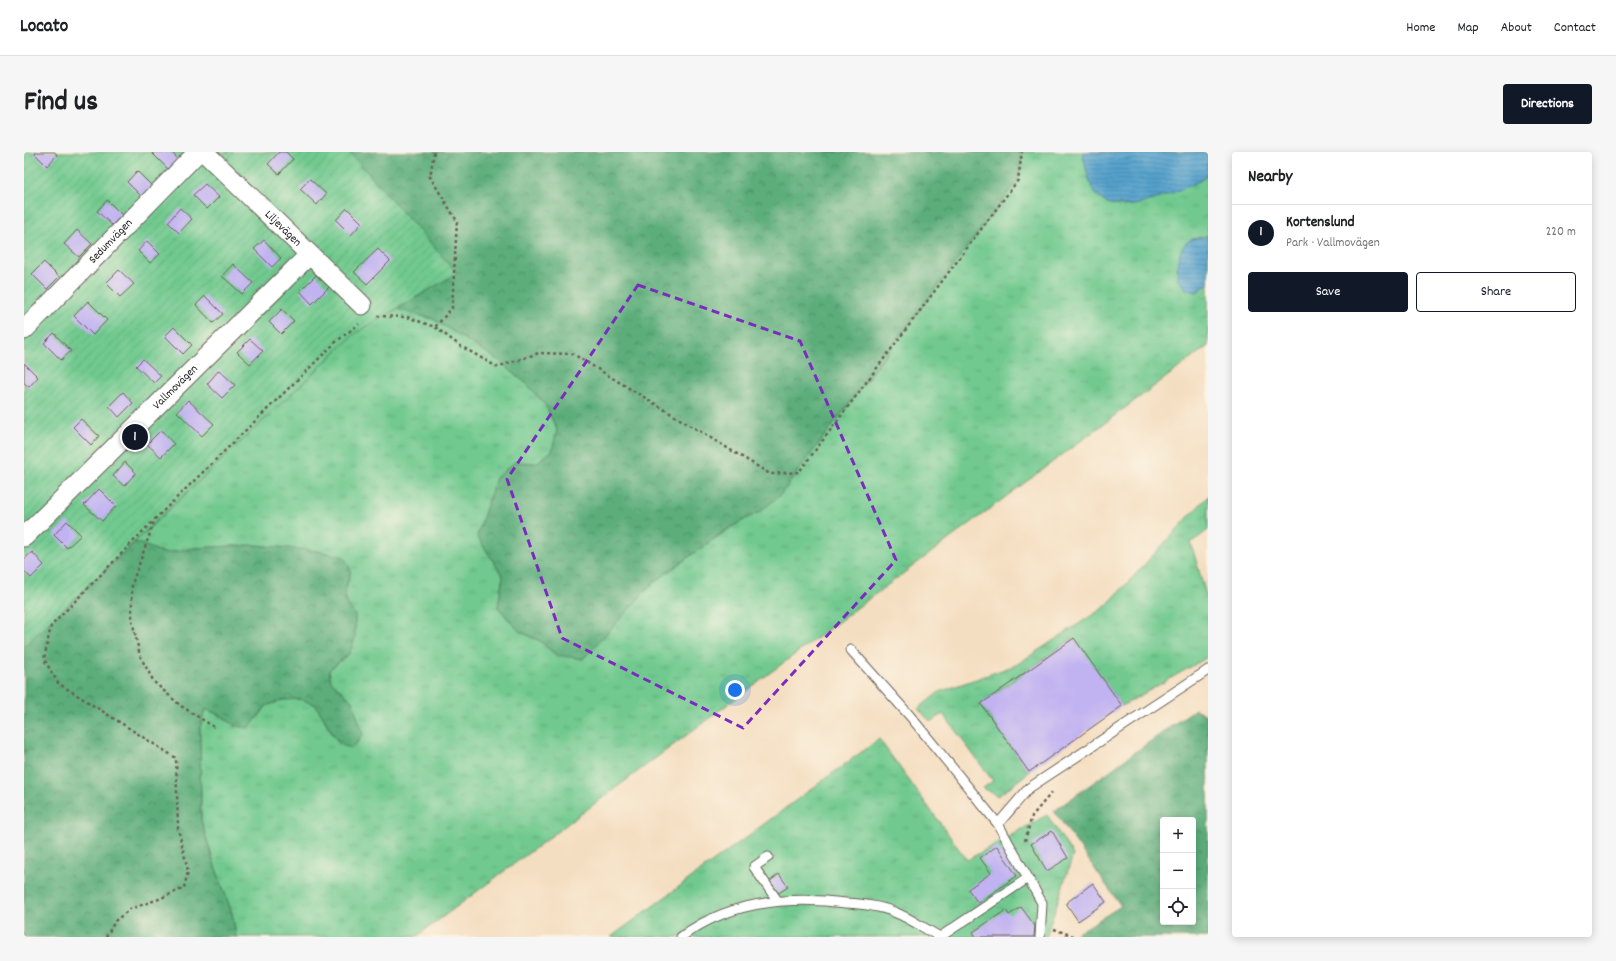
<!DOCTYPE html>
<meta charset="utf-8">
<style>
:root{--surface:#fff;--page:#f6f6f6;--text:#202124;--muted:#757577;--line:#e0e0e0;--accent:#111827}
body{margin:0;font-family:Dekko,sans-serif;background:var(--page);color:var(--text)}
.controls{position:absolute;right:12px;bottom:12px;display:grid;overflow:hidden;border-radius:4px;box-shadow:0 2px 10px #0003}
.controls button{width:36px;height:36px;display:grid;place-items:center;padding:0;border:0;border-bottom:1px solid var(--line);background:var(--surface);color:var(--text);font:20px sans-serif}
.you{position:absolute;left:711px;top:538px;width:14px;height:14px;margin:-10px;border:3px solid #fff;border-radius:50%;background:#1a73e8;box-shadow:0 0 0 6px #1a73e833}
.badge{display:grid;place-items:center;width:26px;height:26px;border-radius:50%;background:var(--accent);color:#fff;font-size:13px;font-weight:700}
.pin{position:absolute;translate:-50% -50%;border:2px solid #fff;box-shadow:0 1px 4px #0006}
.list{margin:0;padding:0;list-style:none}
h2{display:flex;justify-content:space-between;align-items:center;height:52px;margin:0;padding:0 16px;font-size:17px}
h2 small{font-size:13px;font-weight:400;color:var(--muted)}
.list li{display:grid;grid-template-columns:26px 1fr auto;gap:12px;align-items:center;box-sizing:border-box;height:56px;padding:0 16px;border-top:1px solid var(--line)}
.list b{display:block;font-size:15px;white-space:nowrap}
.list p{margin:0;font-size:13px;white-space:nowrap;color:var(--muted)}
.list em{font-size:13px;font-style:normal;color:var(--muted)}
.actions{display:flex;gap:8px;padding:12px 16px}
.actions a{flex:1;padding:9px 0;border:1px solid var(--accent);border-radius:4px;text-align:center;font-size:14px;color:var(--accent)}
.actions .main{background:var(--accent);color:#fff}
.icon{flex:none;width:22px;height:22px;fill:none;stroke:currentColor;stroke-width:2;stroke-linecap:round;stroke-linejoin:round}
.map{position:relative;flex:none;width:1184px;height:785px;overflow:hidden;border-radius:4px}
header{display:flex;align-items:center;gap:24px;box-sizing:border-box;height:56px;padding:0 20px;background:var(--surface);border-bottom:1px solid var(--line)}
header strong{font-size:19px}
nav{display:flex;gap:22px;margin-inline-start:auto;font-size:14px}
.intro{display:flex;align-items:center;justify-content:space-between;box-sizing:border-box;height:96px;padding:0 24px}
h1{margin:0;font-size:28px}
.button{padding:10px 18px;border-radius:4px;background:var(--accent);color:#fff;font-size:14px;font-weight:700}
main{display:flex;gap:24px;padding:0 24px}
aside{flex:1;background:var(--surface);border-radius:4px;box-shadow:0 2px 10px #0003}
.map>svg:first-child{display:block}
.grass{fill:url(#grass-tufts);stroke:#467256}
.forest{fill:url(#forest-crowns);stroke:#3c644b;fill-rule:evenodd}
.garden{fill:url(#garden-furrows);stroke:#467256}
.water{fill:url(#water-rules);stroke:#385f74}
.building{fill:#c1b2f1}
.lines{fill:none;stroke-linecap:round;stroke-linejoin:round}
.service-casing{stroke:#686056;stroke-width:11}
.minor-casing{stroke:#686056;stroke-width:21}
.path{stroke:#686056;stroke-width:2.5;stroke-dasharray:3 3;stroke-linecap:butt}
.service{stroke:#fff;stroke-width:9}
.minor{stroke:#fff;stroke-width:19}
.marked{fill:none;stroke:#7b2cbf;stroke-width:3;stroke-dasharray:8 5;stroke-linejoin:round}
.labels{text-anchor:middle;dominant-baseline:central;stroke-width:4;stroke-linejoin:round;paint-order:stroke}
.street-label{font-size:12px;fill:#1c1c1c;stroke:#fcf5e5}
</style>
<header>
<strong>Locato</strong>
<nav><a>Home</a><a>Map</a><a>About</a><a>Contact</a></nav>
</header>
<div class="intro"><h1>Find us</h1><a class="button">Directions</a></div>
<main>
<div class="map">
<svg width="1184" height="785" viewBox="0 0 1184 785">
<defs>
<pattern id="grass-tufts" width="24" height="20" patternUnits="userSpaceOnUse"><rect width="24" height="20" fill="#71c98f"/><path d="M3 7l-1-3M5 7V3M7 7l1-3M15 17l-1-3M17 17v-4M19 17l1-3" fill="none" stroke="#61ac7b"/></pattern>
<pattern id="forest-crowns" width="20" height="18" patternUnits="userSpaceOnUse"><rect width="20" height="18" fill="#5cad7a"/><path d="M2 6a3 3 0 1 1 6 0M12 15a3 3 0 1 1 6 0" fill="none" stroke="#4b8c63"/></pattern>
<pattern id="garden-furrows" width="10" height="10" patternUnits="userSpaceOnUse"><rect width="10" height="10" fill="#71c98f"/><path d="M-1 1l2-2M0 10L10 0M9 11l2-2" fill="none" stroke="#61ac7b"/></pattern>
<pattern id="water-rules" width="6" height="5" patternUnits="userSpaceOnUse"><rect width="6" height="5" fill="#54a2cd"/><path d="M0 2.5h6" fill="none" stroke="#4583a6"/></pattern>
</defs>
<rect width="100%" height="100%" fill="#fcf5e5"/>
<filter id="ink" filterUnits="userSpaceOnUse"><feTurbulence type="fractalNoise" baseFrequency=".025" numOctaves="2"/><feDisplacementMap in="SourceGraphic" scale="8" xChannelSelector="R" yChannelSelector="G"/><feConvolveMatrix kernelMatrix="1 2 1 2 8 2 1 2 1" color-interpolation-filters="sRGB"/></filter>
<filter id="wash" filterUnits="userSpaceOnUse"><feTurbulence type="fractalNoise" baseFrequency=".012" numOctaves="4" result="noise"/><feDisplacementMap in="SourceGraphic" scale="16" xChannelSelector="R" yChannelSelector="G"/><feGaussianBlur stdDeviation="0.9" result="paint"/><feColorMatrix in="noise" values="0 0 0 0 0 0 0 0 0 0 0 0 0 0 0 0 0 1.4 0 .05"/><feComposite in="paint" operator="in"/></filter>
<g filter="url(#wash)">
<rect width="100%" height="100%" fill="#f4dec1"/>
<!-- grass -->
<path class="grass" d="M998,0H1184V194L392,785H212L208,761L190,711L177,668L176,576L181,557L198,564L211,574L234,566L242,554L259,548L276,547L292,553L309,583L328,549L307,529L305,518L325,502L331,463C317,444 321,441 327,419L294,399L231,393L171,396L140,401L111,390L332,180L373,157L409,167L474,208L504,233L522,254L533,278L528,299L512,311L491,310L472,326L453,384L479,424L474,455L495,479L516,489L532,503L602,460L630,430L677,396L756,343L994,28Z
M1184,344V378L1167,391L1184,450V505L1098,554L1049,486L957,552L1005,620L974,644L959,636L969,629L919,562L907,570L894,557L915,540L992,513L1082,454Z
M855,587L943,708L1023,663L1049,703L1022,785H587Z"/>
<!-- forest -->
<path class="forest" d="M325,0H998L994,28L756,343L737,359L705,376L677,396L630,430L559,507L532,503L516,489L495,479L474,455L479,424L453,384L472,326L491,310L512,311L528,299L533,278L522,254L504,233L474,208L409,167L373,157L433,121Z
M111,390L140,401L171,396L231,393L294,399L320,405L327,419L320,441L322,451L331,463V486L325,502L305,518L307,529L328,549L339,582L334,590L326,596L315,592L292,553L276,547L259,548L242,554L225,576L211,574L198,564L181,557L176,576L177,668L190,711L208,761L212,785H0V494Z
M1171,557L1184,564V785H1047L1097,754L1030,659ZM1139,668H1169V770H1139Z"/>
<!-- garden -->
<path class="garden" d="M0,0H325L433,121L332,181L0,494Z"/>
<!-- water -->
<path class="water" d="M1059,0H1184V23C1174,31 1163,35 1151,40C1130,48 1089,66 1071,41C1064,30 1061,13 1059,0Z
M1184,83V132L1173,140L1163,138L1154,128C1152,115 1153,94 1168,87C1174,85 1179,86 1184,83Z"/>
<g id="blocks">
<!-- building -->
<path class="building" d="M12,0H31L33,3L23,14L11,2Z
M127,0H147L154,7L144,17Z
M255,0H262L269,7L255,22L244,12Z
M113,19L128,34L117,44L103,30Z
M286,27L302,42L293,53L276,37Z
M181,32L195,45L183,57L169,43Z
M83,48L98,63L88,73L73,59Z
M156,56L168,67L155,81L144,70Z
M323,56L338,71L327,83L312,68Z
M53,78L68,92L55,105L40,92Z
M240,88L257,106L248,115L230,97Z
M123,89L136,102L126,111L114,99Z
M354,97L366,109L343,132L330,120Z
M20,110L35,125L23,137L8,122Z
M209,112L229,131L218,142L198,124Z
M95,118L110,132L96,145L82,131Z
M292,123L305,135L288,152L276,139Z
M181,144L199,162L189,171L172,153Z
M64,149L83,168L69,183L50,164Z
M258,157L270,169L257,182L245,170Z
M150,175L168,193L159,202L141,184Z
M30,181L47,199L37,208L20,191Z
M226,187L239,199L226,212L213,200Z
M119,207L137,224L130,231L112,214Z
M0,211L14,225L5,235L0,231Z
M195,218L211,233L198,246L183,232Z
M99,240L109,251L95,265L85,254Z
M164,248L190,272L178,284L153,260Z
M57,267L75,284L67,293L49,275Z
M137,278L150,292L137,305L123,292Z
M101,310L112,321L100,334L89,324Z
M75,337L92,354L78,369L60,353Z
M43,369L57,383L43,396L30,383Z
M8,400L20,413L7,426L0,419V407Z
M1050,486L1098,554L1005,620L957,552Z
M1028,679L1044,706L1023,719L1007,692Z
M973,694L993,724L954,751L944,737L967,721L956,706Z
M755,722L764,735L753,742L745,730Z
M1069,731L1082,750L1054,769L1042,751Z
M997,755L1011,774L1010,785H952L949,780L982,758L985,763Z"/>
</g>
</g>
<g filter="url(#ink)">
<use href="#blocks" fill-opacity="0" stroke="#686056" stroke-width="1"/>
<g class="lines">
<defs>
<path id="service" d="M827,498L886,564L974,672
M744,705L730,715L753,748
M657,785C705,749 765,744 822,751C838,752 856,754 870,760C886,766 901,777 916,785
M916,785L1004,726
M1016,785L1018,751L974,672L1005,636L1184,518"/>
<g id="minor">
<path id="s1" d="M180,0L338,153"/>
<path id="s2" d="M0,178L174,0"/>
<path id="s3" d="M0,385L285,103"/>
</g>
</defs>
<!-- service casing -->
<use href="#service" class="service-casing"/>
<!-- minor casing -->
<use href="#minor" class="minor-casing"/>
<!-- path -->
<path class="path" d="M410,0L406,25L433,69L428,156L411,175
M353,164L383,165L411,175L435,193L473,215L515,201L549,202L746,322L775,320L994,28L998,0
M190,575L157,554L130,530L116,504L108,468V432L131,367L313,189L335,172
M1001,689L1008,664L1029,639
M1030,777L1052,785
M82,785L91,769L106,757L135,747L160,736L164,719L154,676L152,606L34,531L20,507L27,474L130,368"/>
<!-- service -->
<use href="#service" class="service"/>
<!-- minor -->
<use href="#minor" class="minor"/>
</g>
</g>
<!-- marked area -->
<path class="marked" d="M614,133L776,189L872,408L719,576L538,486L483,327Z"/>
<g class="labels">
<!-- street labels -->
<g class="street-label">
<text stroke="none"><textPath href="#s1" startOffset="110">Liljevägen</textPath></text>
<text stroke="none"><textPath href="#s2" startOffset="124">Sedumvägen</textPath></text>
<text stroke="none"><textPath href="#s3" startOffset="213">Vallmovägen</textPath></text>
</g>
</g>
</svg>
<div class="controls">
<button>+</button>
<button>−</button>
<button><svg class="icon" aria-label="locate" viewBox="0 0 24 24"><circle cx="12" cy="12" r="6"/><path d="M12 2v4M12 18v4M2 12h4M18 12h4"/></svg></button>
</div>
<div class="you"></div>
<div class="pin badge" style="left:111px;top:285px">1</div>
</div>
<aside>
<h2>Nearby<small></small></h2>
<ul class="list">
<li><span class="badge">1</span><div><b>Kortenslund</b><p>Park · Vallmovägen</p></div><em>220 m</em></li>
</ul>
<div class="actions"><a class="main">Save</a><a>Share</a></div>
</aside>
</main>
